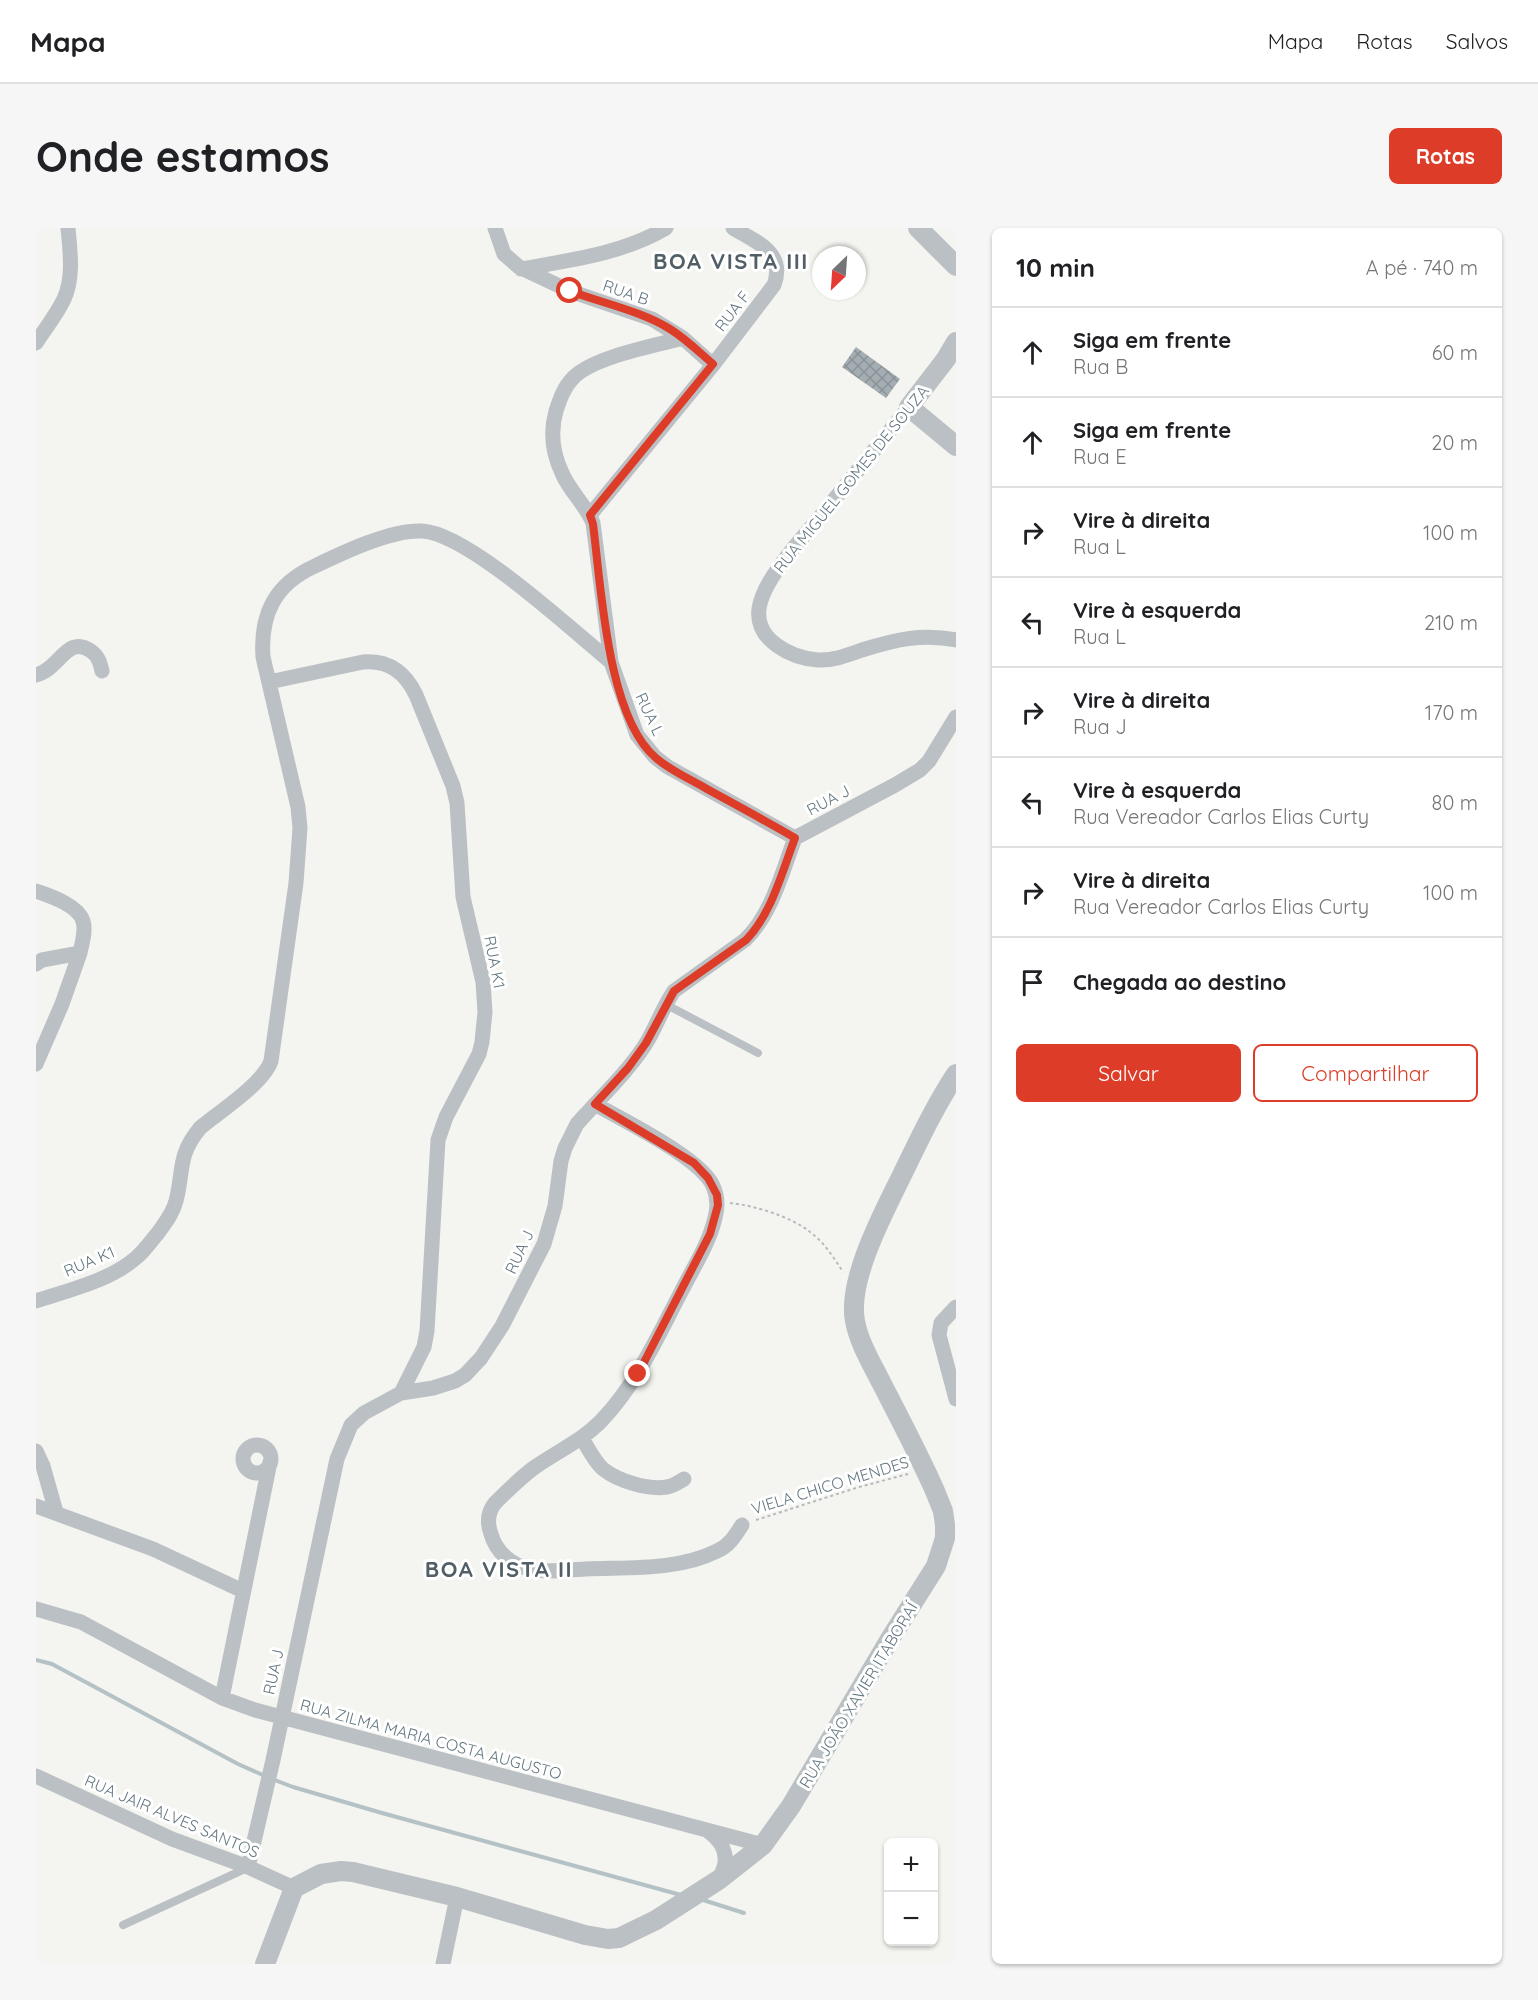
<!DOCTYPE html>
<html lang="pt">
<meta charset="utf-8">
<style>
:root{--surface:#fff;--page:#f6f6f6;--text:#202124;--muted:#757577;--line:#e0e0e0;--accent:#dd3d28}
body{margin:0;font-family:Quicksand,sans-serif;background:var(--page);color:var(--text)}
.controls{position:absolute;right:18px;bottom:18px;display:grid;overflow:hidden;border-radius:9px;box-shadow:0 2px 4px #0004}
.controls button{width:54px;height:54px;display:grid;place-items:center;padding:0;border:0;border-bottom:2px solid var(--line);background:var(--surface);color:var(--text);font:30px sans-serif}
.compass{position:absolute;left:776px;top:18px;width:54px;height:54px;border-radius:50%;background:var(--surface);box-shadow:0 2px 4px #0004;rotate:205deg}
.stop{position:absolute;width:18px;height:18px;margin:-14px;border:4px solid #dd3d28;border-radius:50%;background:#fff}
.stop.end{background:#dd3d28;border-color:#fff;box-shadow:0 2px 6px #0008}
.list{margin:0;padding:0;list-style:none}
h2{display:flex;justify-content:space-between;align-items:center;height:78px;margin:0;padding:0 24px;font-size:26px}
h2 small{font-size:20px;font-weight:400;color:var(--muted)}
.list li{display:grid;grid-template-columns:39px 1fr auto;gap:18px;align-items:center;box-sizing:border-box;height:90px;padding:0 24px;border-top:2px solid var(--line)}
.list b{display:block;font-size:22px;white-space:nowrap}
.list p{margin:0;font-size:20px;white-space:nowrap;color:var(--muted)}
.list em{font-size:20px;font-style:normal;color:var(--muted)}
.actions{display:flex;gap:12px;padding:18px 24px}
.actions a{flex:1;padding:14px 0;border:2px solid var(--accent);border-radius:9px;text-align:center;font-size:21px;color:var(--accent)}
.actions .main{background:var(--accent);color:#fff}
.icon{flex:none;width:33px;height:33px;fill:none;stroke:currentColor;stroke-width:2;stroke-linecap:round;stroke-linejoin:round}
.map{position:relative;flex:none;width:920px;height:1736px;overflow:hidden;border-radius:9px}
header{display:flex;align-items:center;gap:36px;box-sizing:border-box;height:84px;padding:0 30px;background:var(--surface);border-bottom:2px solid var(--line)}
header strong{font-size:28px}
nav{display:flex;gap:33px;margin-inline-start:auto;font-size:21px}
.intro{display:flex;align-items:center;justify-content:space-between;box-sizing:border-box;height:144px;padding:0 36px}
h1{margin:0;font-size:42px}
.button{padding:15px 27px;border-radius:9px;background:var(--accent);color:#fff;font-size:21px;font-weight:700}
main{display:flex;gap:36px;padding:0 36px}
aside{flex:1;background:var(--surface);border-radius:9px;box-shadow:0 2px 4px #0004}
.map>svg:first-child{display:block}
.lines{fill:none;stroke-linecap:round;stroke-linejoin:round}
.stream{stroke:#b4c2c5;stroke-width:4}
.building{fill:url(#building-cross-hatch)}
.path{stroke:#b7babc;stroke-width:2;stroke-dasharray:3 3;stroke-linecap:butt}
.service{stroke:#bac0c3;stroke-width:8}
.minor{stroke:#bac0c3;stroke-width:15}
.tertiary{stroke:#bac0c3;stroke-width:20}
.route{stroke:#dd3d28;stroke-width:8}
.labels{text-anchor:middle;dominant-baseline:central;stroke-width:6;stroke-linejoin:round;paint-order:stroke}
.street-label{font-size:16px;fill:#647781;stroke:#fff}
.district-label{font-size:22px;font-weight:bold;letter-spacing:1.5px;fill:#525f66;stroke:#fff}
</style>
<header>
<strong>Mapa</strong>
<nav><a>Mapa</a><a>Rotas</a><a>Salvos</a></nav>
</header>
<div class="intro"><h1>Onde estamos</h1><a class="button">Rotas</a></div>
<main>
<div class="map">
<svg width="920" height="1736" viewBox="0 0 920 1736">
<defs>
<pattern id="building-cross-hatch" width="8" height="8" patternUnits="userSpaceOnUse" patternTransform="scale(1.5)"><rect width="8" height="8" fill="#a4aeb2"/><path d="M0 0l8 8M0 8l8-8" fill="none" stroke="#899296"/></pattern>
</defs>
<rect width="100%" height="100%" fill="#f4f4f0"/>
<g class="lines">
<!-- stream -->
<path class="stream" d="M0,1432L16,1436L202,1536L229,1548
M236,1551L257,1559L346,1585L645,1667
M664,1671L708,1685"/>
</g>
<!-- building -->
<path class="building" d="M820,119L864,151L850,170L806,139Z"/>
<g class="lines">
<!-- path -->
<path class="path" d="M694,975C717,977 756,989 774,1004C788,1014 798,1030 807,1044
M720,1292L823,1259L872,1246"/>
<!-- service -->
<path class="service" d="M629,776L722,825
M87,1697L211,1640"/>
<!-- minor -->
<path class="minor" d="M459,0L468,26L483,39L534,63L616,91L647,110
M485,41C534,32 586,26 630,0
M0,115C9,101 21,86 28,71C38,49 34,23 32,0
M677,137L647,110C618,118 557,129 537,150C528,159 524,171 520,183C514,204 517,226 526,245C534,264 550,277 557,295L575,434L601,507L619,529L632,539L759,610
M873,179C845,214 817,248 789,283C770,306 727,350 723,381C719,412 755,430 782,432C797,433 812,427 826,422C858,412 886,405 920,412
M554,287L677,137L738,57C750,24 720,14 697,0
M0,447C24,441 31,406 55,423C62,428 64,434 66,443
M233,454L327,434C353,432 369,444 380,467L417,558L421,575L427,669L447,754L449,784L446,814L443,826L410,889L402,912L391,1103L388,1119L365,1165
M0,663C14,668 42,677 47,693C50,703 46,715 44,725L6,732L0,736
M0,836L26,776L44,725
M559,876C588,893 665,930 677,958C682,969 682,979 679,990C673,1016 657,1040 645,1064C622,1108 601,1155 566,1192C547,1212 522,1223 499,1239C485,1249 471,1263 459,1275C451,1285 451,1295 455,1306C460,1324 475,1337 494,1341C512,1345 531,1342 549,1341C592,1339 641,1343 681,1323C693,1318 699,1308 706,1297
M0,1073C33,1062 74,1053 101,1029C109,1022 115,1013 122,1005C129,995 137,985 140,973C148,942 141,928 164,900C183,884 227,856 235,833L260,655L264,600L262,579L227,429C224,386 239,356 279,338C306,325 356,301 386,303C432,305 537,403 575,434
M920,1079L905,1095L903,1107L920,1171
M546,1210C552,1220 558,1233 567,1241C582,1253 612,1262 631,1259C637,1258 643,1254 648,1251
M207 1231a14 14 0 1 1 28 0a14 14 0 1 1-28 0Z
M0,1223L7,1238L20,1284
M0,1278L117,1321L207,1363
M0,1381L45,1394L186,1470L219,1482L727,1617
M186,1470L234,1234
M0,1548L136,1611L212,1639L258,1660
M672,1603C690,1616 695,1633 682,1651
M212,1639L237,1532L301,1231L315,1197L328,1185L365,1165L397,1160L419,1153L429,1147L445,1130L466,1098L508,1016L519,978L525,933L529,920L541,896C564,870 590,846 609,817C620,800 626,780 638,763L709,712C736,686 746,644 759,610L859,557L884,542L893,533L920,489
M407,1736L421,1669"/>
<!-- tertiary -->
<path class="tertiary" d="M882,0L920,38
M920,114L910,131L873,179L920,218
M229,1736L258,1660L285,1646L305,1643L317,1644L421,1669L549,1707L572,1711L583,1710L620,1692L684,1651L727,1617L755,1578L854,1411L900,1338L909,1310V1297L907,1283L899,1263C883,1227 864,1191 846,1156C836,1136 823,1115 819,1093C811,1052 848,984 866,947C883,912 899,878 920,846"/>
</g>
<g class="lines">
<!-- route -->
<path class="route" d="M534,63C566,75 605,83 634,101C650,111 663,124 677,136L554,287L557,296C565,357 571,489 620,530C635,543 654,551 671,561C700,577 730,593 759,610C746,644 736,685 710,712L638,763L610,815L592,840L559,876L658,935L672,950L681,967L682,977L674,1006L602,1146"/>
</g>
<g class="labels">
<!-- street labels -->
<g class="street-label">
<text transform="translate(590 64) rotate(19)">RUA B</text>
<text transform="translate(696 83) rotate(-52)">RUA F</text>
<text transform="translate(815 251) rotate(-51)">RUA MIGUEL GOMES DE SOUZA</text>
<text transform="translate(614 486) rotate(65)">RUA L</text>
<text transform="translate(792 572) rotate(-28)">RUA J</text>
<text transform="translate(459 734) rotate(79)">RUA K1</text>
<text transform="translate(483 1024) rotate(-65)">RUA J</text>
<text transform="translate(53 1033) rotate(-23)">RUA K1</text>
<text transform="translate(794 1257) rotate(-17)">VIELA CHICO MENDES</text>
<text transform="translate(237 1444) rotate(-78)">RUA J</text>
<text transform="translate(822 1467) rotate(-59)">RUA JOÃO XAVIER ITABORAÍ</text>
<text transform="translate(395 1511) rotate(15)">RUA ZILMA MARIA COSTA AUGUSTO</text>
<text transform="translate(136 1588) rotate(23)">RUA JAIR ALVES SANTOS</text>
</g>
<!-- district labels -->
<g class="district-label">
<text x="695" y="33">BOA VISTA III</text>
<text x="463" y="1341">BOA VISTA II</text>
</g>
</g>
</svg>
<div class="controls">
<button>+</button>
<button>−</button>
</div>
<svg class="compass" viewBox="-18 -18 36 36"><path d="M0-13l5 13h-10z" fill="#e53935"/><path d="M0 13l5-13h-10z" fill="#757577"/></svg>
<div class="stop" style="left:534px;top:63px"></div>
<div class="stop end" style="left:602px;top:1146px"></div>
</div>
<aside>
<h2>10 min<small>A pé · 740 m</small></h2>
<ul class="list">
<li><svg class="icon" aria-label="ahead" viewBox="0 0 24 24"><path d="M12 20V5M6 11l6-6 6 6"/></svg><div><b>Siga em frente</b><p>Rua B</p></div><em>60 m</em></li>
<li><svg class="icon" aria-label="ahead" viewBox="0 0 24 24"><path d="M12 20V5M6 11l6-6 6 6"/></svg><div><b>Siga em frente</b><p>Rua E</p></div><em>20 m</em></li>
<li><svg class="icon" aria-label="right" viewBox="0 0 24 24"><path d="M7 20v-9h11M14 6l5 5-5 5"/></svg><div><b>Vire à direita</b><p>Rua L</p></div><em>100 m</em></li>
<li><svg class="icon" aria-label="left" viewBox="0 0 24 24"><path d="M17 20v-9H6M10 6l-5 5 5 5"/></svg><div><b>Vire à esquerda</b><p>Rua L</p></div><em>210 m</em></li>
<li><svg class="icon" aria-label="right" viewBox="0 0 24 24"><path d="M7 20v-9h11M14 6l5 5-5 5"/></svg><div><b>Vire à direita</b><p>Rua J</p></div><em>170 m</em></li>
<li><svg class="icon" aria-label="left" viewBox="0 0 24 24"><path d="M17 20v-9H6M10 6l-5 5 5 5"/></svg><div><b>Vire à esquerda</b><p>Rua Vereador Carlos Elias Curty</p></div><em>80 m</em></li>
<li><svg class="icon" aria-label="right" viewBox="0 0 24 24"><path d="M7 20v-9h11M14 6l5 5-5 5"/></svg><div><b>Vire à direita</b><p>Rua Vereador Carlos Elias Curty</p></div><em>100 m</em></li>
<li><svg class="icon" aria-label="arrive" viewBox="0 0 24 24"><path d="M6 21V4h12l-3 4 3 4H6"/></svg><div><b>Chegada ao destino</b></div></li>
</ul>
<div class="actions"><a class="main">Salvar</a><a>Compartilhar</a></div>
</aside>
</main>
